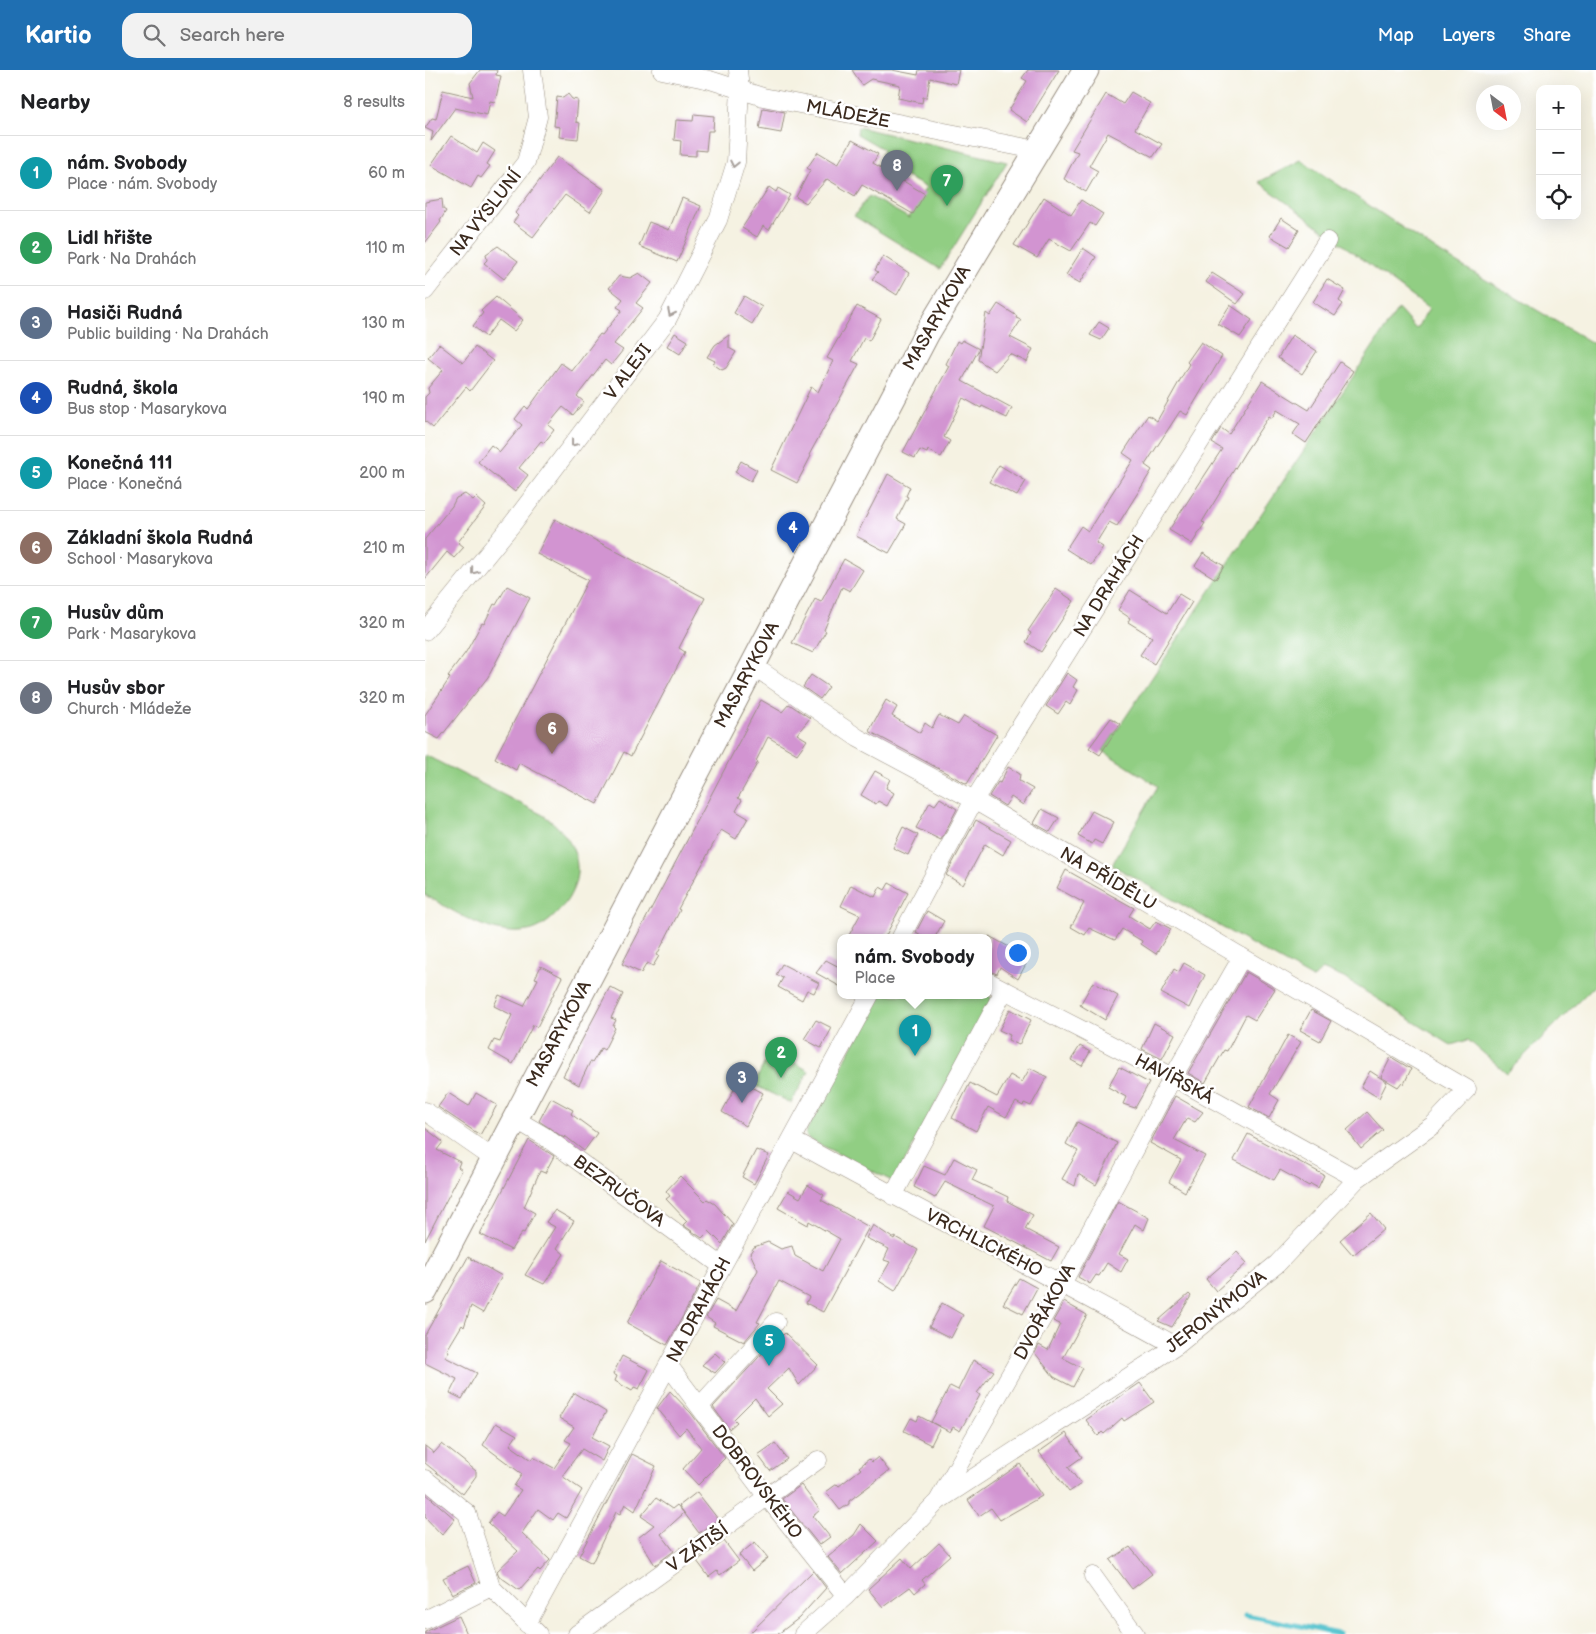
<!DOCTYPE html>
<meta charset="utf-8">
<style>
:root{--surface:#fff;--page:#f2f2f2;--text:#202124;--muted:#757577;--line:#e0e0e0;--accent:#1f6fb2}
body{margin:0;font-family:"Balsamiq Sans",sans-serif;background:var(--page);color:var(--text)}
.controls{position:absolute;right:15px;top:15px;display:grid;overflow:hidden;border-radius:10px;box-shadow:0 5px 20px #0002}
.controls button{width:45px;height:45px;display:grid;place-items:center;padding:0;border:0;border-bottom:1px solid var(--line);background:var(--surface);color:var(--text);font:25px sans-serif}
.compass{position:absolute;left:1051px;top:15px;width:45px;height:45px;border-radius:50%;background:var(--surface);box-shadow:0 5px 20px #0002;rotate:148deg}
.you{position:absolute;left:592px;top:882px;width:18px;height:18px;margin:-12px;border:4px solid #fff;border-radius:50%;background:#1a73e8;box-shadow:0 0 0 8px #1a73e833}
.badge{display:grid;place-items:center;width:32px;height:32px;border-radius:50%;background:var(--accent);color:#fff;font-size:16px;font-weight:700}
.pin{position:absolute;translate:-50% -41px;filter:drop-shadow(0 1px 2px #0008)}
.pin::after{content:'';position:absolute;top:26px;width:18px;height:15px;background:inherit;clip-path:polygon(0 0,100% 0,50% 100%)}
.popup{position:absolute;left:412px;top:864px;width:155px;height:65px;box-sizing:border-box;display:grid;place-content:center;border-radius:10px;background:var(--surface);filter:drop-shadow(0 1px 4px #0005);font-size:16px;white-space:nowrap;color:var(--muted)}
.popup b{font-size:19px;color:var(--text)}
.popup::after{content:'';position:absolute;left:50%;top:100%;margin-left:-10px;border:10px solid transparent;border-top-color:var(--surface)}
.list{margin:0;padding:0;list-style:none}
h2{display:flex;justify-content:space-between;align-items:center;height:65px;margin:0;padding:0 20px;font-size:21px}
h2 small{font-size:16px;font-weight:400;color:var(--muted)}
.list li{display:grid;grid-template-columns:32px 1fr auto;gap:15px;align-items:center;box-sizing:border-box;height:75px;padding:0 20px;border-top:1px solid var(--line)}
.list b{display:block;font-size:19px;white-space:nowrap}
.list p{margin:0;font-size:16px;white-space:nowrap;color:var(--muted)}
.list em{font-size:16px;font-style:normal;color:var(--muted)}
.icon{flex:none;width:28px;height:28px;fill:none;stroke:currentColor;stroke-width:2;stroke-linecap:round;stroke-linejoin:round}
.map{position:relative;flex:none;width:1171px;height:1564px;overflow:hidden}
header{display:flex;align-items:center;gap:30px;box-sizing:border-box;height:70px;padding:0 25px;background:var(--accent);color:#fff}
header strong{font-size:24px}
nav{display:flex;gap:28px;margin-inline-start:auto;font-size:18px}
.search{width:350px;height:45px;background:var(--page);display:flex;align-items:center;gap:12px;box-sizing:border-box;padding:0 18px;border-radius:15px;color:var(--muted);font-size:19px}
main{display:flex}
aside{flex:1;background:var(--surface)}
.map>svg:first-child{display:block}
.green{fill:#91ce83;stroke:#667c50}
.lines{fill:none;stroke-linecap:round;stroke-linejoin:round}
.stream{stroke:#58c4cf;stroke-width:5}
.building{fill:#d294d1}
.minor-casing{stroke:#988e80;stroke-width:19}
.secondary-casing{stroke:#988e80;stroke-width:27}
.minor{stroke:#fff;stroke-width:18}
.secondary{stroke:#fff;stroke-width:25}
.oneway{stroke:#a79f9a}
.labels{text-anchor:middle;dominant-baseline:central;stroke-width:5;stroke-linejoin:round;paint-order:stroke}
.street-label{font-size:18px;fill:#3b2a1e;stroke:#fff}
</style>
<header>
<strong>Kartio</strong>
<div class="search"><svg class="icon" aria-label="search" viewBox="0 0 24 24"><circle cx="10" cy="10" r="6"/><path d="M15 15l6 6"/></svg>Search here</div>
<nav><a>Map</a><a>Layers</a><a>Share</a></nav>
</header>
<main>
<aside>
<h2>Nearby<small>8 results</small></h2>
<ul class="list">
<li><span class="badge" style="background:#0f9aa8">1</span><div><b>nám. Svobody</b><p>Place · nám. Svobody</p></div><em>60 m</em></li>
<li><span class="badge" style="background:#2e9e5b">2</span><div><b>Lidl hřište</b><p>Park · Na Drahách</p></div><em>110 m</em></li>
<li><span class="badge" style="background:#5c6f8a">3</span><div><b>Hasiči Rudná</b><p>Public building · Na Drahách</p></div><em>130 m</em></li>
<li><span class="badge" style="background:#1a4fb4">4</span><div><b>Rudná, škola</b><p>Bus stop · Masarykova</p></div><em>190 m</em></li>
<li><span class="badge" style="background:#0f9aa8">5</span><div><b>Konečná 111</b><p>Place · Konečná</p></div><em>200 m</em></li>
<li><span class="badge" style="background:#8d6e63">6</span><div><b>Základní škola Rudná</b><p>School · Masarykova</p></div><em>210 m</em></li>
<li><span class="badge" style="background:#2e9e5b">7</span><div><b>Husův dům</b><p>Park · Masarykova</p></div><em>320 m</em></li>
<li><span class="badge" style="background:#6b7280">8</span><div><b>Husův sbor</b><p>Church · Mládeže</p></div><em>320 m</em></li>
</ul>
</aside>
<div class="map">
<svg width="1171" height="1564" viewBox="0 0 1171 1564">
<rect width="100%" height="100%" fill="#fff"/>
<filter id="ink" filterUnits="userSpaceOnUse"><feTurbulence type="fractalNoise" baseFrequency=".02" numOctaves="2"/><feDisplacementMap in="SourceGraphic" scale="10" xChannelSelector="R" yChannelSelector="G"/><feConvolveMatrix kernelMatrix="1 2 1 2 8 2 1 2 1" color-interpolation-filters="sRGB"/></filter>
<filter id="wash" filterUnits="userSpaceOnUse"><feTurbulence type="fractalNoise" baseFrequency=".0096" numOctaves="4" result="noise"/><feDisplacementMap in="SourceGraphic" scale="20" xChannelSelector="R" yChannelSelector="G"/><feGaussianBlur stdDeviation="1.12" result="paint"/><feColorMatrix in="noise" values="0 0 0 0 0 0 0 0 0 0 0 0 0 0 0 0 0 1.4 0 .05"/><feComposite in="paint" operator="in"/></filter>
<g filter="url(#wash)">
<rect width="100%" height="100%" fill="#f5f2e2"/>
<!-- green -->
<path class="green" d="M433,57L582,92L515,199L429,146L444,126L484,148L501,117L455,93L458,79L432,64Z
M876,90L1017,184L1171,275V914L1082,1003L1043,970L1026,975L919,908L897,899L888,909L687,795L733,716L678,681L973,239L991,259L1004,239L834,112Z
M0,685L118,745C154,770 165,806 134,841C126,850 115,859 103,861C66,868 30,841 0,825Z
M455,925H561L567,928L469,1112L384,1069L381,1065L382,1060Z
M346,979L384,1001L366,1033L329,1015Z"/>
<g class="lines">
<!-- stream -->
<path class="stream" d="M821,1545L914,1564"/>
</g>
<g id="blocks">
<!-- building -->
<path class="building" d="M55,0H72L71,5L76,6L70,32L65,31L62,45L30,38L6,71L8,62L0,58L7,48L11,49L18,20L48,27L45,13Z
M427,0H467L493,5L494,0H534L531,14L505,8L502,27H498L497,33L473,28L475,15L446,9L437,15Z
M603,0H634L602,52L584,40L602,11L597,8Z
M706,22L725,33L710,59L737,74L728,87L683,63L664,96L673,101L661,122L639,109L653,82L647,80L681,24L698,34Z
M143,24L147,29L153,30L151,52L155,53L153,69L134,67L135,57L129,56L132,27L138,28Z
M338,38L360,42L356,63L334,59Z
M269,44L289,46L288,61H283L281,81L271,80V86L255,85L256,71L249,70L251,50L268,51Z
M26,66L52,83L58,73L70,81L62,94L65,96L56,108L53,106L46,118L6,95Z
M427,70L453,84L448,93L500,124L488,144L437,115L430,126L402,109L381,133L371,127L385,100L382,98L393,82L413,94Z
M132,87L180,120L165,142L140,125L108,167L88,152L93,146L90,143Z
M344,117L351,122L353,118L365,125L344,160L338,156L332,167L317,158Z
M619,127L646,145L656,130L678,144L670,156L665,153L646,181L624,169L612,188L589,175Z
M257,128L276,136L252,192L214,176L224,152L244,160Z
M17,129L18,139L21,141L15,151L16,152L0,173V132Z
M856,148L874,160L864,177L845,166Z
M73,176L93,191L79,209L59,193L62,190L61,184Z
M658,178L671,187L655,213L641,205Z
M458,186L484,203L472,225L447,209L453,202L450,200Z
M214,203L227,213L211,233L218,238L189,274L198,280L186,295L180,290L152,326L159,332L148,345L138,337L123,355L129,360L119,373L116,371L94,398L103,405L90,422L53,392L66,375L75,382L97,355L90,349L100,336L103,339L136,293L147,301L175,264L177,265L197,240L192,237L198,229L184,218L194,206L205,208Z
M787,203L820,224L812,234L781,212Z
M902,209L920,220L914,231L918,234L910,246L888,232Z
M319,226L337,237L327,254L309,243Z
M71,227L98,250L89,261L74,250L61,267L48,256L58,243L56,241Z
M573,234L592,246L591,248L596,250L585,267L608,279L602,292L585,284L570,301L553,290L561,243L565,246Z
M805,235L827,250L815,267L793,254Z
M432,236L456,249L444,271L439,268L427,291L434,294L384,385L386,386L372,413L346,400L386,317L393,322L408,291L402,288Z
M674,252L684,258L676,270L665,265Z
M250,263L263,271L255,284L242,276Z
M304,265V278L311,282L301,298L297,300L288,294L290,291L282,287L290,275Z
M867,265L892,281L877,304L853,288Z
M537,270L554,279L537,311L587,338L582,348L557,336L556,338L538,328L519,367L525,371L516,387L503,380L502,383L495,380L490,388L478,382L524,296L521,294L532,271L535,273Z
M776,272L797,286L762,345L755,341L720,395L727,400L692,456L684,452L671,473L678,477L666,495L641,479L656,456L663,461L708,390L698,383L723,345L732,351L764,294L762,292Z
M14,274L38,293L50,277L68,291L45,321L41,317L8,358L0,351V327L4,323L3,318L18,300L3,288Z
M915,292L928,301L881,373L868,364L875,354L852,340L847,348L844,346L820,382L777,452L780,453L767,474L744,460L797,379L787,373L796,358L804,364L837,311L884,340Z
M316,391L332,400L326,411L310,402Z
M574,395L601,411L592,426L564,412Z
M463,404L485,417L481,426L483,427L472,449L481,454L464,483L431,466Z
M40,424L48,430L51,427L61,436L33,472L39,477L29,488L22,482L0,509V469L27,436L31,428Z
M130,449L280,528L254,578L260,582L206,686L199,682L172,734L94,693L91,700L70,688L163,510L112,484Z
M778,483L799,496L791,509L770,496Z
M419,489L438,500L425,521L417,517L399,560L401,561L388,583L367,573L390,529L396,532Z
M82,516L105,528L63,607L14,669L0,662V645L25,608L23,606L41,582L57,553L59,554L69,534L71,535Z
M631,519L649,531L616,582L601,572L606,563L603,561Z
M705,520L742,543L754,524L767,532L729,594L715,585L727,567L703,552L705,548L693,540Z
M642,603L652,610L648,617L653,620L645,635L641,632L633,644L621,636Z
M386,605L404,617L395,629L378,617Z
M336,630L357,642L364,634L385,648L372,664L382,670L372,684L343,667L331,691L333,692L313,728L317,730L311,741L323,748L311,769L296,760L253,839L255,840L232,885L234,886L228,896L222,893L216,903L197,894Z
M461,630L472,637L467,646L495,663L500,653L507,658L514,645L533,655L539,646L572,665L542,714L444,661Z
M686,648L695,654L675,685L664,678Z
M583,697L595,704L594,711L608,719L598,735L586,727L580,736L564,726L573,712L575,713Z
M450,701L465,709L461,718L469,723L462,736L453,731L451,734L436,725Z
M515,728L532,739L516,770L491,758L505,732L510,735Z
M617,739L634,748L625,762L609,753Z
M667,741L689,752L677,774L669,770L667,774L653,766Z
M551,750L586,770L578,785L560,774L538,815L521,805Z
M478,757L493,765L483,785L468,778Z
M641,800L709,838L704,846L725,859L731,851L746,859L731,884L716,874L717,871L697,859L690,870L664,858L660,865L646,857L659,833L632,818Z
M464,813L483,823L460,867H423L435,845L416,836L426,815L450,827L455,817L460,820Z
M502,841L519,851L510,867H500L491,862Z
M564,866L586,878L581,887L601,894L593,909L575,897L572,904L564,901Z
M401,890L416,898V917L391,903Z
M759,893L780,905L764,938L736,923L749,899L754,902Z
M357,894L394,913L389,923L382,920L377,930L353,917L358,908L351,905Z
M116,896L137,907L112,957L108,955L88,994L64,980L69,970L75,972L87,945L69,936L74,925L99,936L113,909L110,908Z
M821,902L850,919L830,950L821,945L802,981L799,980L780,1013L763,1003Z
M668,912L693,926L680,950L655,935Z
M185,917L198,924L186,948L191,950L188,956L190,958L179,980L176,978L167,993L165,992L154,1015L138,1006Z
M585,939L606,950L594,975L583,970L585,965L574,960Z
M886,940L906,951L895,971L875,960Z
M391,950L407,958L396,978L379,969Z
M729,953L750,964L737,989L717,979Z
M863,965L876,972L845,1024L854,1030L844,1048L824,1037Z
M655,976L665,982L657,996L646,990Z
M966,987L986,999L979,1014L977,1012L973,1017L956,1007Z
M694,997L724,1013L710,1038L698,1034L701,1027L683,1017Z
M605,998L622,1007L606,1036L599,1033L598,1036L591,1032L581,1047L563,1037L551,1061L527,1048L545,1013L572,1027L585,1005L597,1012Z
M945,1001L962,1012L954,1028L936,1017Z
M314,1010L338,1023L321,1056L297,1042Z
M23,1023L44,1036L51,1023L72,1035L55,1065L13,1037Z
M750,1026L778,1042L770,1052L762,1048L749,1070L780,1086L760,1122L744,1112L756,1090L725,1073Z
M126,1028L148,1040L146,1044L172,1063L159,1081L140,1066L139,1068L114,1051Z
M942,1042L958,1060L936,1079L922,1060Z
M652,1052L692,1073L671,1115L653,1104L650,1116L637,1109L653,1081L641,1074Z
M0,1058L18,1072L12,1080L35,1092L33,1097L37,1100L0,1171Z
M823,1064L899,1105L893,1118L886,1114L884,1116L855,1100L849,1110L809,1090Z
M104,1070L129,1086L120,1103L115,1101L99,1137L110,1143L99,1163L97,1162L86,1180L55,1164Z
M331,1080L344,1085L329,1114L317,1107Z
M529,1088L552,1100L547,1110L583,1127L582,1131L608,1145L600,1159L634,1177L626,1191L559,1156L569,1136L520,1112L510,1128L489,1117L499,1096L520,1105Z
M255,1106L280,1131L282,1129L290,1134L308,1154L297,1174L284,1161L277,1168L258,1155L262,1151L241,1129L245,1126L241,1121Z
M383,1115L399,1125L396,1130L444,1157L398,1242L381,1233L384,1227L354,1211L332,1252L335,1253L319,1272L288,1256L290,1253L281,1247L291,1230L311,1241L333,1200L325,1183L329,1177L343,1172L356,1179L367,1176L370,1186L398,1201L415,1169L384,1151L383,1155L353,1138L363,1121L375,1128Z
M693,1131L724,1148L719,1160L710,1154L694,1184L703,1189L696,1202L682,1193L674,1206L671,1205L665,1214L653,1207Z
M130,1140L149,1151L132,1178L139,1184L119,1214L100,1205L130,1157L121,1152Z
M946,1143L959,1159L928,1185L915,1170Z
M448,1155L469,1169L470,1167L493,1180L470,1221L454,1211L465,1192L459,1190L464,1179L441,1168Z
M812,1182L822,1193L791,1221L781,1209Z
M43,1187L77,1206L58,1243L46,1236L39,1257L37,1255L22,1280L24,1281L20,1287L52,1303L37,1329L25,1323L32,1309L0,1293V1265Z
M236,1191L276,1213L242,1275L202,1253Z
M594,1208L612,1218L598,1244L578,1234Z
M764,1224L766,1226L747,1257L733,1251Z
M639,1232L662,1245L638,1288L658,1298L648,1317L629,1307L610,1283L614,1275L623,1280L635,1254L628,1251Z
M517,1233L538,1245L526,1268L504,1257Z
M360,1263L393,1295L374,1315L364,1298L342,1319L357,1334L343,1346L330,1328L309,1349L312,1352L304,1359L288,1337L355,1264L358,1265Z
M290,1283L300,1292L290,1303L277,1295Z
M197,1286L224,1300L214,1319L209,1317L207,1321L190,1311L192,1306L188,1304Z
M548,1290L569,1301L552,1323L555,1325L535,1361L528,1357L525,1362L506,1352L525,1316L533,1320Z
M715,1313L729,1332L699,1351L697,1348L679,1364L677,1362L673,1366L661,1350Z
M245,1321L266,1343L300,1388L273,1415L258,1399L276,1378L261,1358L254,1365L232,1338Z
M149,1323L181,1342L167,1367L184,1376L177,1391L157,1379L137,1406L157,1420L141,1448L133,1443L128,1450L113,1439L97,1463L125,1490L115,1501L113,1499L94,1520L74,1506L72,1501L93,1481L63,1453L72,1442L78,1446L96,1420L89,1416L97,1404L58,1375L71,1353L92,1365L85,1375L106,1390L108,1387L129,1398L146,1373L140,1370L149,1357L134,1348Z
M494,1346L515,1357L506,1375L479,1361L486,1348L492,1351Z
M641,1363L657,1387L643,1397L656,1414L644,1422L614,1382Z
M350,1373L362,1389L345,1401L333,1385Z
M17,1374L51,1401V1406L38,1424L0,1393V1376L9,1383Z
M207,1384L231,1396L210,1441L200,1434L195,1444L191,1442L167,1493L154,1486Z
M453,1387L464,1401L424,1431V1434L415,1440L401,1422L412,1414L414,1416L436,1399L434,1397L444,1389L447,1392Z
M595,1394L617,1426L575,1450L566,1438L554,1446L543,1430Z
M376,1415L395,1440L388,1446L405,1467L394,1475L357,1429Z
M272,1422L293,1449L274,1463L254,1436Z
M0,1423L30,1449L17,1465L0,1447Z
M231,1428L247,1439L252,1435L259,1443L236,1464L249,1481L230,1495L213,1468L229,1455L216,1446Z
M436,1454L453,1471L417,1504L403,1487L429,1465Z
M299,1471L314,1491L295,1505L292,1501L284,1507L272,1491Z
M330,1472L343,1488L327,1501L314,1485Z
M514,1473L525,1485L497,1510L500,1514L490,1523L485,1517L458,1537L443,1519L477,1488L486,1499Z
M705,1477L727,1504L707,1519L685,1490Z
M43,1496L51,1513L27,1524L18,1508Z
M388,1501L401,1518L374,1548L353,1564H324Z
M34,1546L42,1564H0V1562Z"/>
</g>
</g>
<g filter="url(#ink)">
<use href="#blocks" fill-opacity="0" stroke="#988e80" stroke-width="1"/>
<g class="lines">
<defs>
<path id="minor" d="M237,0L285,10L338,27L612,80
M0,221L101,92L113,47L107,0
M0,561L88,453L242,250L293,150L311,92L315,19L313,0
M327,595L433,668L549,730L1042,1019L1008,1055L932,1109L852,1194L751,1276L513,1431
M476,867L549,730L902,171
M564,912L748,1007L932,1109
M0,1041L69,1089
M90,1049L119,1066L297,1196
M367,1070C494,1141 624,1205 751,1276
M468,1126L579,921
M244,1296L343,1428L421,1526
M275,1336L351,1252
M0,1409L42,1443L66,1517L113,1564
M668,1506L710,1564
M0,1550L66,1517
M102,1554L445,925
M152,1564L393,1390
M378,1564L421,1526L513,1431L638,1212L748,1007L817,887"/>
<path id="secondary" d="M0,1221L502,263L661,0"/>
</defs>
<!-- minor casing -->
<use href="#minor" class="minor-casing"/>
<!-- secondary casing -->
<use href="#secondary" class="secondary-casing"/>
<!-- minor -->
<use href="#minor" class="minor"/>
<!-- secondary -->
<use href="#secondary" class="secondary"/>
</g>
<!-- one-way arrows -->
<defs><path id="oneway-chevron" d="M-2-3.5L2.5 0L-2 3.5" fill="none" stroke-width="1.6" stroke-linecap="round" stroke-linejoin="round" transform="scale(1.25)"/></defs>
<g class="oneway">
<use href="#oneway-chevron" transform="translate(309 94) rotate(102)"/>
<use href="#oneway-chevron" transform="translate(246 243) rotate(117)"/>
<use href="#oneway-chevron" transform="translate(149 373) rotate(128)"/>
<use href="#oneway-chevron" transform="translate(49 501) rotate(129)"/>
</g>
</g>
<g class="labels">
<!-- street labels -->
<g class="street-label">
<text transform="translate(423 44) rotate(11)">MLÁDEŽE</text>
<text transform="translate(61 143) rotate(-52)">NA VÝSLUNÍ</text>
<text transform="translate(512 248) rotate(-60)">MASARYKOVA</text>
<text transform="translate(203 302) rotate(-53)">V ALEJI</text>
<text transform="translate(684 516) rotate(-58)">NA DRAHÁCH</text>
<text transform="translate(322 605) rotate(-62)">MASARYKOVA</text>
<text transform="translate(683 809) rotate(30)">NA PŘÍDĚLU</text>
<text transform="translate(134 964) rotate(-62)">MASARYKOVA</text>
<text transform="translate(749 1009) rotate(28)">HAVÍŘSKÁ</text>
<text transform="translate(194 1121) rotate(36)">BEZRUČOVA</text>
<text transform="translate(559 1173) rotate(27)">VRCHLICKÉHO</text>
<text transform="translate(274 1240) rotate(-62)">NA DRAHÁCH</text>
<text transform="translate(620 1242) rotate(-61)">DVOŘÁKOVA</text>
<text transform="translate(791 1242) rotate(-38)">JERONÝMOVA</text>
<text transform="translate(332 1412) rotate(53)">DOBROVSKÉHO</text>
<text transform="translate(273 1478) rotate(-35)">V ZÁTIŠÍ</text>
</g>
</g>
</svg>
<div class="controls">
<button>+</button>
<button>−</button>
<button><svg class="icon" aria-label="locate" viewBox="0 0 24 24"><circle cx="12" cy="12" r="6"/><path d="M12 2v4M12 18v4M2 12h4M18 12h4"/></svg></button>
</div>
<svg class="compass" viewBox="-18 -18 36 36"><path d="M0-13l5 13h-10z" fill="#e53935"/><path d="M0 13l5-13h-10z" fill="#757577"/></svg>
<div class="you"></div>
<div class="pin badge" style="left:490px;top:986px;background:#0f9aa8">1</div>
<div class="popup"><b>nám. Svobody</b>Place</div>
<div class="pin badge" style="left:356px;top:1008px;background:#2e9e5b">2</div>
<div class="pin badge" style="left:317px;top:1033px;background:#5c6f8a">3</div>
<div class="pin badge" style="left:368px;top:483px;background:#1a4fb4">4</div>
<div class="pin badge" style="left:344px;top:1296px;background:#0f9aa8">5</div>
<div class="pin badge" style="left:127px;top:684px;background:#8d6e63">6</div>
<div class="pin badge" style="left:522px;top:136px;background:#2e9e5b">7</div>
<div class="pin badge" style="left:472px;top:121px;background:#6b7280">8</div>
</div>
</main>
